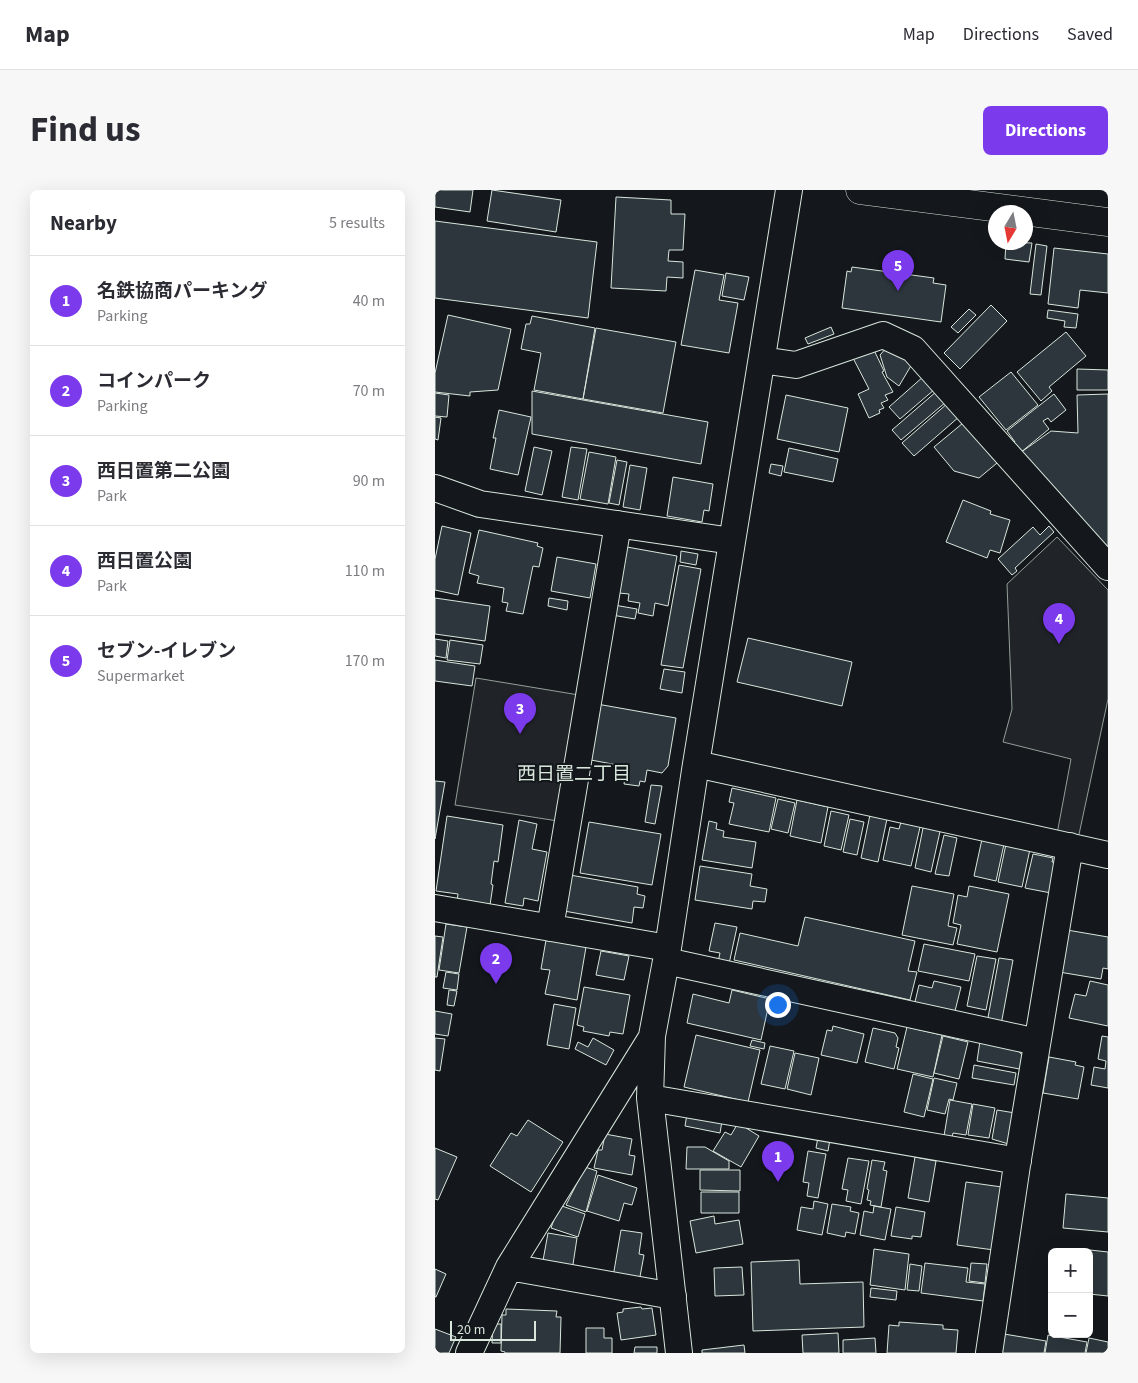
<!DOCTYPE html>
<meta charset="utf-8">
<style>
:root{--surface:#fff;--page:#f7f7f7;--text:#2b2b33;--muted:#7c7c81;--line:#e1e1e2;--accent:#7c3aed}
body{margin:0;font-family:"Source Sans 3","Noto Sans JP",sans-serif;background:var(--page);color:var(--text)}
.controls{position:absolute;right:15px;bottom:15px;display:grid;overflow:hidden;border-radius:8px;box-shadow:0 5px 20px #0002}
.controls button{width:45px;height:45px;display:grid;place-items:center;padding:0;border:0;border-bottom:1px solid var(--line);background:var(--surface);color:var(--text);font:25px sans-serif}
.compass{position:absolute;left:553px;top:15px;width:45px;height:45px;border-radius:50%;background:var(--surface);box-shadow:0 5px 20px #0002;rotate:190deg}
.scale{position:absolute;left:15px;bottom:12px;width:86px;box-sizing:border-box;padding-left:5px;border:2px solid #d8e6dc;border-top:0;font-size:14px;line-height:18px;white-space:nowrap;color:#d8e6dc;-webkit-text-stroke:4px #14181c;paint-order:stroke}
.you{position:absolute;left:342px;top:814px;width:18px;height:18px;margin:-12px;border:4px solid #fff;border-radius:50%;background:#1a73e8;box-shadow:0 0 0 8px #1a73e833}
.badge{display:grid;place-items:center;width:32px;height:32px;border-radius:50%;background:var(--accent);color:#fff;font-size:16px;font-weight:700}
.pin{position:absolute;translate:-50% -41px;filter:drop-shadow(0 1px 2px #0008)}
.pin::after{content:'';position:absolute;top:26px;width:18px;height:15px;background:inherit;clip-path:polygon(0 0,100% 0,50% 100%)}
.list{margin:0;padding:0;list-style:none}
h2{display:flex;justify-content:space-between;align-items:center;height:65px;margin:0;padding:0 20px;font-size:21px}
h2 small{font-size:16px;font-weight:400;color:var(--muted)}
.list li{display:grid;grid-template-columns:32px 1fr auto;gap:15px;align-items:center;box-sizing:border-box;height:90px;padding:0 20px;border-top:1px solid var(--line)}
.list b{display:block;font-size:19px;white-space:nowrap}
.list p{margin:0;font-size:16px;white-space:nowrap;color:var(--muted)}
.list em{font-size:16px;font-style:normal;color:var(--muted)}
.map{position:relative;flex:none;width:673px;height:1163px;overflow:hidden;border-radius:8px}
header{display:flex;align-items:center;gap:30px;box-sizing:border-box;height:70px;padding:0 25px;background:var(--surface);border-bottom:1px solid var(--line)}
header strong{font-size:24px}
nav{display:flex;gap:28px;margin-inline-start:auto;font-size:18px}
.intro{display:flex;align-items:center;justify-content:space-between;box-sizing:border-box;height:120px;padding:0 30px}
h1{margin:0;font-size:35px}
.button{padding:12px 22px;border-radius:8px;background:var(--accent);color:#fff;font-size:18px;font-weight:700}
main{display:flex;gap:30px;padding:0 30px}
aside{flex:1;background:var(--surface);border-radius:8px;box-shadow:0 5px 20px #0002}
.map>svg:first-child{display:block}
.green{fill:#202428;stroke:#939e99}
.building{fill:#2c363c;stroke:#d8e6dc}
.lines{fill:none;stroke-linecap:round;stroke-linejoin:round}
.minor-casing{stroke:#d8e6dc;stroke-width:28}
.tertiary-casing{stroke:#d8e6dc;stroke-width:29}
.minor{stroke:#14181c;stroke-width:26}
.tertiary{stroke:#14181c;stroke-width:28}
.labels{text-anchor:middle;dominant-baseline:central;stroke-width:4;stroke-linejoin:round;paint-order:stroke}
.neighbourhood-label{font-size:19px;fill:#d8e6dc;stroke:#14181c}
</style>
<header>
<strong>Map</strong>
<nav><a>Map</a><a>Directions</a><a>Saved</a></nav>
</header>
<div class="intro"><h1>Find us</h1><a class="button">Directions</a></div>
<main>
<aside>
<h2>Nearby<small>5 results</small></h2>
<ul class="list">
<li><span class="badge">1</span><div><b>名鉄協商パーキング</b><p>Parking</p></div><em>40 m</em></li>
<li><span class="badge">2</span><div><b>コインパーク</b><p>Parking</p></div><em>70 m</em></li>
<li><span class="badge">3</span><div><b>西日置第二公園</b><p>Park</p></div><em>90 m</em></li>
<li><span class="badge">4</span><div><b>西日置公園</b><p>Park</p></div><em>110 m</em></li>
<li><span class="badge">5</span><div><b>セブン-イレブン</b><p>Supermarket</p></div><em>170 m</em></li>
</ul>
</aside>
<div class="map">
<svg width="673" height="1163" viewBox="0 0 673 1163">
<rect width="100%" height="100%" fill="#14181c"/>
<!-- green -->
<path class="green" d="M622,347L673,400V509L643,649L622,644L636,569L568,552L577,519L572,394Z
M41,488L144,505L123,631L20,615Z"/>
<!-- building -->
<path class="building" d="M0,0H38L35,22L0,17Z
M57,0L126,10L121,42L52,31Z
M181,7L236,10V24H250L248,60H234L233,71L248,72V88L232,87L231,101L176,98Z
M0,31L162,52L153,128L0,108Z
M571,52L597,53L594,72L570,69Z
M601,54L612,56L606,105L595,104Z
M619,58L673,64V103L645,100L643,118L613,114Z
M417,77L499,88L498,93L511,95L506,132L407,118L412,81L416,82Z
M260,80L289,85L284,110L303,113L294,163L246,155Z
M291,83L314,87L309,110L287,106Z
M556,115L572,131L525,179L509,163Z
M534,119L541,125L523,143L516,137Z
M613,120L643,124L641,138L629,137L630,131L612,128Z
M13,125L76,139L63,200L35,202V206L0,202V183Z
M97,126L160,138L148,209L99,200L106,163L86,159L91,134H95Z
M396,137L399,144L373,154L370,148Z
M161,138L241,152L228,223L148,209Z
M631,142L651,166L614,197L617,201L606,211L582,182Z
M452,157L477,174L464,196L452,187L445,165Z
M438,158L449,181L447,182L458,202L450,205L453,210L446,213L449,218L444,220L445,223L434,228L423,204L434,199L418,168Z
M642,179L673,180V200H642Z
M576,182L603,215L571,240L544,207Z
M489,186L500,199L465,229L454,217Z
M97,201L273,232L266,274L97,244Z
M502,201L511,212L466,250L457,240Z
M0,203L14,205L12,227L0,226Z
M619,204L631,220L616,232L613,228L608,231L614,239L585,263L577,253L580,252L572,241Z
M673,204V363L585,263L616,241L643,243L642,205Z
M351,205L413,218L404,262L342,249Z
M513,213L525,226L479,266L467,253Z
M64,220L96,227L83,285L55,279L61,248H58Z
M0,227L6,228L3,250L0,249Z
M528,233L562,273L544,288L519,281L499,257Z
M99,257L117,261L107,305L90,301Z
M136,257L152,259L143,310L127,307Z
M354,258L403,269L398,292L349,282Z
M154,262L181,267L173,314L145,309Z
M182,270L192,272L184,315L174,313Z
M336,274L348,276L346,286L334,283Z
M195,275L212,278L205,320L188,317Z
M238,287L278,294L274,321L269,320L267,332L232,326Z
M528,310L556,321L555,324L575,330L565,363L555,360L552,368L511,352Z
M7,336L36,343L23,405L0,400V369Z
M614,336L619,342L580,378L582,381L577,385L563,369L598,337L605,345Z
M44,340L103,353L102,356L108,358L104,377L98,376L88,424L71,421L73,413L67,412L69,398L42,393L44,386L34,383Z
M192,357L242,366L233,416L220,413L218,426L203,423L205,413L193,411L194,404L184,403Z
M246,361L263,364L261,375L245,372Z
M122,367L161,374L155,408L116,401Z
M244,375L266,379L248,478L226,475Z
M0,408L55,416L50,451L0,444Z
M114,408L133,411L132,420L113,416Z
M179,415L202,419L200,429L177,425Z
M313,448L417,472L407,516L302,492Z
M0,449L13,451L11,468L0,466Z
M15,450L48,455L45,474L12,470Z
M0,470L40,476L37,496L0,491Z
M229,479L250,482L247,503L225,499Z
M162,514L241,528L233,576L227,583L212,580L210,592L205,591L204,596L189,594L192,575L189,574L188,576L156,570Z
M0,591L10,592L0,649Z
M216,595L227,596L220,634L210,632Z
M297,598L341,608L334,642L294,634L299,613L294,612Z
M343,609L360,613L353,643L336,639Z
M362,610L393,617L386,653L355,646Z
M436,620L453,624L443,672L426,668Z
M396,621L414,625L406,660L389,656Z
M12,626L68,635L63,672L59,671L56,694L58,695L55,715L22,711L23,704L1,701Z
M467,628L486,633L476,676L448,670L455,637L464,639Z
M415,629L429,632L422,665L408,662Z
M84,630L102,634L97,659L112,662L103,711L89,708L88,716L70,713Z
M274,631L282,633L281,639L289,641L288,647L321,652L317,678L267,670Z
M154,632L226,644L217,695L145,683Z
M489,633L506,637L496,682L480,678Z
M509,645L522,648L514,686L500,684Z
M547,649L569,654L561,691L539,686Z
M571,654L595,659L587,697L563,692Z
M598,664L618,668L617,672L622,673L616,703L590,698Z
M265,676L317,684L315,696L332,699L330,712L318,711L317,719L260,710Z
M135,685L203,697L202,704L210,706L208,718L199,717L197,733L129,721Z
M477,696L519,704L513,736L522,738L518,755L467,745Z
M534,696L574,704L562,762L522,754L526,735L518,733L523,705L532,707Z
M370,727L480,751L473,781L482,782L475,810L299,770L305,743L363,756Z
M280,733L302,737L294,774L283,772L285,763L274,761Z
M11,734L32,737L24,783L4,780Z
M632,740L673,747V779L668,778L666,789L624,782Z
M0,746L8,747L2,787H0Z
M111,750L151,757L142,810L110,804L115,780L106,779Z
M489,754L540,764L534,791L483,781Z
M166,761L194,766L189,790L161,785Z
M542,766L561,769L551,820L532,816Z
M564,768L578,770L566,835L552,833Z
M11,782L24,784L22,800L8,798Z
M499,791L526,797L519,825L479,816L484,795L497,798Z
M655,791L673,795V836L634,828L640,804L651,806Z
M149,797L195,805L188,844L175,842L174,846L148,841L149,837L142,835Z
M14,800L22,801L19,816L12,815Z
M297,800L335,809L326,850L252,833L258,804L294,813Z
M119,814L141,818L134,859L112,855Z
M0,821L17,824L13,846L0,844Z
M398,836L429,844L422,873L386,865L392,840L397,841Z
M472,837L507,845L498,887L462,879Z
M438,838L460,843L463,848L461,857L464,858L459,879L430,872Z
M261,845L325,860L313,912L249,897Z
M508,846L533,852L524,889L499,883Z
M667,846L673,847V898L656,895L659,877L670,879L671,871L663,869Z
M0,848L10,849L5,881L0,880Z
M158,848L179,860L171,875L140,859L143,852L153,857Z
M317,850L330,853L329,859L315,856Z
M545,851L581,858L592,871L590,880L542,871Z
M335,856L359,861L350,899L326,894Z
M360,863L384,868L376,905L352,899Z
M614,867L641,872L640,875L649,877L643,909L608,903Z
M539,875L581,883L579,895L537,888Z
M478,884L498,889L489,927L469,922Z
M499,888L522,893L518,910L514,909L510,924L492,920Z
M515,910L537,914L531,945L518,943L517,947L509,946Z
M538,914L560,918L554,948L533,945Z
M562,920L580,923L577,955L557,949Z
M252,924L287,931L285,943L250,936Z
M93,930L128,952L96,1002L55,976L76,943L82,946Z
M303,933L324,946L306,977L278,961L290,942L296,945Z
M170,944L197,949L194,965L200,966L197,985L159,978L163,960H167Z
M383,947L395,949L393,961L381,958Z
M252,957H270L294,971V979H251Z
M0,958L22,967L3,1010L0,1009Z
M373,961L391,964L383,1008L372,1006L374,993L368,992Z
M480,967L501,971L494,1012L473,1008Z
M413,968L434,971L426,1014L411,1011L413,1000L407,999Z
M437,970L450,972L448,980L452,981L446,1017L435,1015L436,1011L432,1010L434,1000L432,999Z
M150,977L162,981L151,1022L131,1015Z
M265,980H305V1001L265,1000Z
M163,985L202,998L197,1015L189,1013L184,1031L152,1021Z
M531,992L567,997L559,1060L522,1055Z
M266,1002H304V1023H266Z
M631,1004L673,1008V1042L628,1038Z
M379,1011L393,1014L387,1045L362,1040L366,1017L378,1019Z
M397,1014L416,1017L415,1021L424,1023L420,1044L411,1042L410,1047L392,1043Z
M124,1015L150,1024L143,1047L116,1038Z
M439,1016L456,1019L450,1050L425,1045L429,1021L438,1023Z
M461,1017L490,1022L486,1047L477,1046V1049L456,1046Z
M279,1026L280,1034L304,1030L308,1054L261,1063L255,1031Z
M186,1040L207,1043L204,1064L209,1065L204,1092L178,1087Z
M113,1043L142,1048L137,1081L107,1076Z
M439,1059L474,1064L470,1100L435,1095Z
M646,1059L673,1062V1106L654,1104V1062H646Z
M364,1070L365,1094L428,1092L429,1137L318,1141L316,1072Z
M490,1073L533,1078L531,1092L550,1094L548,1111L486,1103Z
M536,1073L552,1074L550,1093L534,1091Z
M475,1074L487,1076L484,1101L472,1100Z
M307,1077L309,1105L280,1106L279,1078Z
M0,1079L11,1084L1,1107H0Z
M436,1098L462,1101L461,1110L435,1107Z
M206,1117L207,1119L217,1118L221,1145L186,1150L182,1123L188,1122V1119Z
M71,1119L122,1121L121,1127H126L125,1163H70V1162L66,1161L67,1125H71Z
M464,1132L508,1135V1139L523,1140L521,1163H452L454,1135L464,1136Z
M58,1134H66V1153H57Z
M151,1138H169V1148H177V1163H151Z
M0,1139L21,1147L14,1163H0Z
M403,1143L404,1163H368L367,1145Z
M569,1144L611,1151L609,1163H566Z
M613,1145L652,1152L650,1163H610Z
M440,1148L441,1163H408V1150Z
M654,1148L673,1152V1163H651Z
M309,1155L310,1163H267V1160Z
M200,1157H222V1163H199Z"/>
<g class="lines">
<defs>
<path id="minor" d="M327,170L361,175L448,145L478,159L673,377
M0,298L45,314L297,351
M261,574L673,665
M0,718L233,758
M115,738L183,334
M231,771L602,852
M215,908L583,971
M74,1077L238,1106
M34,1163L74,1077L217,847
M244,1163L215,908L217,846L231,771L261,574L354,0
M554,1163L582,975L635,656"/>
<path id="tertiary" d="M425,0L673,32"/>
</defs>
<!-- minor casing -->
<use href="#minor" class="minor-casing"/>
<!-- tertiary casing -->
<use href="#tertiary" class="tertiary-casing"/>
<!-- minor -->
<use href="#minor" class="minor"/>
<!-- tertiary -->
<use href="#tertiary" class="tertiary"/>
</g>
<g class="labels">
<!-- neighbourhood labels -->
<g class="neighbourhood-label">
<text x="139" y="584">西日置二丁目</text>
</g>
</g>
</svg>
<div class="controls">
<button>+</button>
<button>−</button>
</div>
<svg class="compass" viewBox="-18 -18 36 36"><path d="M0-13l5 13h-10z" fill="#e53935"/><path d="M0 13l5-13h-10z" fill="#7c7c81"/></svg>
<div class="scale">20 m</div>
<div class="you"></div>
<div class="pin badge" style="left:343px;top:992px">1</div>
<div class="pin badge" style="left:61px;top:794px">2</div>
<div class="pin badge" style="left:85px;top:544px">3</div>
<div class="pin badge" style="left:624px;top:454px">4</div>
<div class="pin badge" style="left:463px;top:101px">5</div>
</div>
</main>
